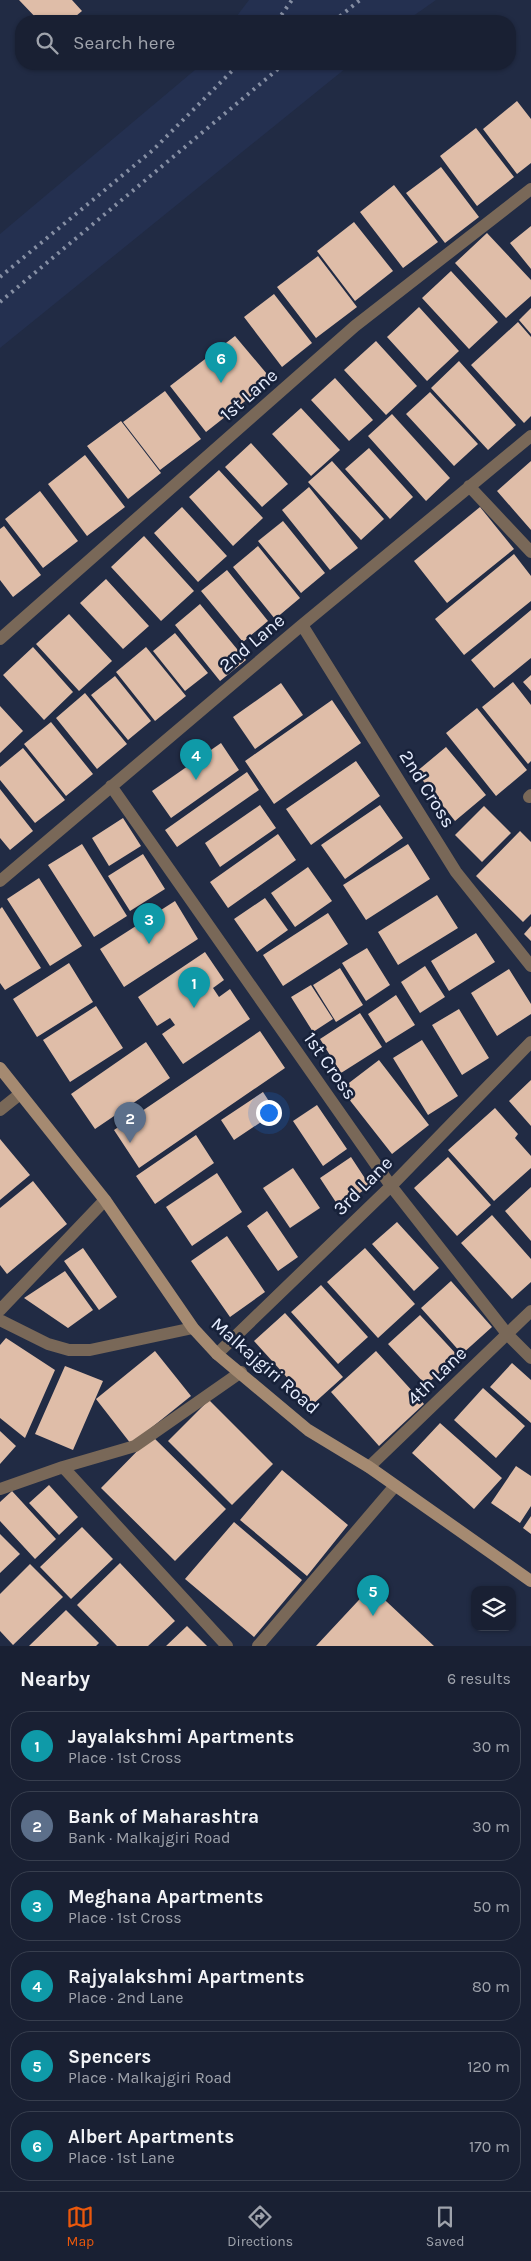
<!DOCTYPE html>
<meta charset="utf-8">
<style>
:root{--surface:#192033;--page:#22283b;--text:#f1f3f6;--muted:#9fa3ac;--line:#373e4e;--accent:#ea580c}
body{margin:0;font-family:Karla,sans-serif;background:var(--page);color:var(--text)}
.controls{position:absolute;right:15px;bottom:15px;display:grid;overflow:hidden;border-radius:10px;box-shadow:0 1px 4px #0004}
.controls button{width:45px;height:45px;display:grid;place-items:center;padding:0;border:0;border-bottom:1px solid var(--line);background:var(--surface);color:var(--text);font:25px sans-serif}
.you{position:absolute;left:268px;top:1112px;width:18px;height:18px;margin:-12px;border:4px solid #fff;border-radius:50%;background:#1a73e8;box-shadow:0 0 0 8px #1a73e833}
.badge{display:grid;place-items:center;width:32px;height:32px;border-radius:50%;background:var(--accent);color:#fff;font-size:16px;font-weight:700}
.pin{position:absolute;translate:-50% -41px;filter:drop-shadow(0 1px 2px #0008)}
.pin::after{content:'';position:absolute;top:26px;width:18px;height:15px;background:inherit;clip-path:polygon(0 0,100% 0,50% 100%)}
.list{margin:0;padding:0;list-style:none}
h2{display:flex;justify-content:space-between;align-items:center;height:65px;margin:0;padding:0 20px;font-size:21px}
h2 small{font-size:16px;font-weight:400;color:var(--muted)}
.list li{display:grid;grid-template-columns:32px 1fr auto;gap:15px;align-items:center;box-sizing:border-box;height:70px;margin:0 10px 10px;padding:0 10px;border:1px solid var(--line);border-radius:20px}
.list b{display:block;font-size:19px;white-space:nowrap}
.list p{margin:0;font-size:16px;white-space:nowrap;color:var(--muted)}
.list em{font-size:16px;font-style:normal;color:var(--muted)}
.icon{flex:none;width:28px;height:28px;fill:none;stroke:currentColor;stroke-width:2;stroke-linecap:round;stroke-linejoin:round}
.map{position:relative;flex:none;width:531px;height:1646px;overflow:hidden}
.search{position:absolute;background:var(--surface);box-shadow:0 1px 4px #0004;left:15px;right:15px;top:15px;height:55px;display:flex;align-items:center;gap:12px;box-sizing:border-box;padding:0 18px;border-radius:20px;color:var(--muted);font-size:19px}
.sheet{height:545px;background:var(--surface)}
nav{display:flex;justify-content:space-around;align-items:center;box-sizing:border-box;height:70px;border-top:1px solid var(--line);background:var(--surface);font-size:14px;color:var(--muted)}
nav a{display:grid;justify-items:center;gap:2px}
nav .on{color:var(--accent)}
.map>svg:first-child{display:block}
.built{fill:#243050}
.building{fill:#dfbda8}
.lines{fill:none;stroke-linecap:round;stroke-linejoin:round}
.minor{stroke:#796858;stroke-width:12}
.secondary{stroke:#a58a71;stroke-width:12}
.rail{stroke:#868fa4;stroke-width:4;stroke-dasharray:2.5 5;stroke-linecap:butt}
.labels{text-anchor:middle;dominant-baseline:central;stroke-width:5;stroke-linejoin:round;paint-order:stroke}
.street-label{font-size:19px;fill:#e6edfe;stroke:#172139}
</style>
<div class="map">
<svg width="531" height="1646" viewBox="0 0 531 1646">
<rect width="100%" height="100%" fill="#212b44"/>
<!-- built -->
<path class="built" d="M249,0H436L406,21H233Z
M202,64H351L0,348V234Z"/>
<!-- building -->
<path class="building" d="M19,0H72L82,11L70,21H39Z
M517,101L531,119V163L517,174L483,129Z
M476,128L514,177L477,206L440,156Z
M441,167L479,217L445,243L406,193Z
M394,185L438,242L403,268L360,212Z
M354,222L393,271L355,301L317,251Z
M531,226V269L510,243Z
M487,233L531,280V296L506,318L455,263Z
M318,256L357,307L316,338L277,287Z
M451,271L498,322L469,349L422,298Z
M274,294L312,343L282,367L244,317Z
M419,307L459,351L427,381L387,337Z
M531,308V334L519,320Z
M518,322L531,337V416L524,423L471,365Z
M235,336L272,380L206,432L170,386Z
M376,341L417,386L386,415L344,370Z
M459,361L516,425L488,450L431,388Z
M335,378L373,420L349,441L311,400Z
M165,391L201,439L160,470L123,422Z
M430,392L478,444L454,466L406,414Z
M301,408L340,450L311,476L272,434Z
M392,414L450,478L426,501L368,436Z
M121,421L161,473L128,499L87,446Z
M251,443L288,484L262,507L225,467Z
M369,448L413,497L390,519L345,469Z
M85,455L125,507L87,536L48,484Z
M332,461L384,519L361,540L308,482Z
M531,461V530L497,491Z
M219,470L263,518L233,546L189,497Z
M309,487L358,548L330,570L282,510Z
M40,491L78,541L43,568L5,519Z
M182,507L227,556L198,582L154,533Z
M480,507L514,549L447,603L414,561Z
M283,521L325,573L301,593L258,541Z
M4,526L41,575L13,597L0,580V529Z
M144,536L194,591L161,621L111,567Z
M258,546L300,598L275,619L233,567Z
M514,554L531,576V601L464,655L435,619Z
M227,570L268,621L243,642L201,591Z
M106,579L149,626L123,649L80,603Z
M200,604L246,660L220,681L175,625Z
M531,610V658L494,688L471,660Z
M69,614L112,661L79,691L36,644Z
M175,633L208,673L185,691L153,651Z
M33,647L73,692L44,720L3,675Z
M146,647L186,696L155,721L116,672Z
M531,675V691L523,682Z
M115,676L151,721L128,740L91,695Z
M513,682L531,705V761L528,764L482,707Z
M281,683L303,715L255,749L233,717Z
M85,693L127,744L97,769L56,718Z
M332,700L361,743L274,804L245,761Z
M0,706L23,731L0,753Z
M477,708L527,770L496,796L446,733Z
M51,722L93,774L66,796L24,744Z
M221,743L239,770L171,818L152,791Z
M446,747L486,795L455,821L416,772Z
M23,748L65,800L35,823L0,780V767Z
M356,761L380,796L311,845L286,809Z
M247,772L259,790L177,847L165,830Z
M0,789L33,831L10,850L0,838Z
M260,805L276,828L220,867L205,843Z
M380,805L403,838L345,879L321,845Z
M484,806L511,833L482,862L455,835Z
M123,818L141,846L109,866L92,838Z
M520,831L531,842V914L523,922L476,876Z
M278,834L296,860L228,908L210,882Z
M82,844L127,916L94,937L48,865Z
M408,844L430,879L366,920L343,885Z
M143,854L165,889L130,911L108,876Z
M308,867L332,901L295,927L271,893Z
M39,878L82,946L50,966L7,899Z
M437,895L458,928L398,965L378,932Z
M265,898L288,930L257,952L234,919Z
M175,901L198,939L124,987L100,949Z
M2,907L41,968L5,990L0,983V909Z
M328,913L348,944L283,986L263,955Z
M531,926V941L524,934Z
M476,933L495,962L449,991L431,961Z
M367,948L390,985L366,1001L342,963Z
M205,952L224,980L213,988L219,997L230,989L250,1019L183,1064L162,1034L175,1025L170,1018L157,1026L138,997Z
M69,963L93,1002L37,1037L13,999Z
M425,966L445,997L420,1013L401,982Z
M340,968L363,1005L336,1022L313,985Z
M509,969L531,1004V1014L497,1036L471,993Z
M311,985L333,1019L313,1032L291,997Z
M396,995L415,1025L386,1043L368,1014Z
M96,1006L123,1048L70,1082L43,1040Z
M459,1009L489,1058L462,1075L432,1025Z
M360,1013L382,1047L341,1073L320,1039Z
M260,1031L285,1068L139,1168L114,1130Z
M422,1040L458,1096L428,1115L393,1058Z
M146,1042L170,1078L95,1129L71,1094Z
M379,1060L429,1125L392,1154L341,1089Z
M531,1080V1126L509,1101Z
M263,1092L276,1112L234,1140L221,1120Z
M317,1105L347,1149L323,1166L293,1121Z
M495,1108L518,1134L515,1138L531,1156V1168L494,1201L448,1150Z
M196,1135L214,1163L155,1204L136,1176Z
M0,1139L30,1175L0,1200Z
M351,1157L370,1186L339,1207L320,1178Z
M448,1157L491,1205L457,1236L414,1188Z
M293,1168L320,1208L290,1228L263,1188Z
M217,1173L242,1212L192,1246L166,1207Z
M33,1181L67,1224L7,1274L0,1265V1208Z
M531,1187V1241L505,1211Z
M267,1211L298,1257L278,1271L247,1226Z
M492,1215L531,1259V1282L512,1299L461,1243Z
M397,1222L439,1268L414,1291L372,1244Z
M227,1236L265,1292L230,1317L191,1261Z
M83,1248L117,1297L99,1310L64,1261Z
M365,1248L415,1304L378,1338L327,1282Z
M65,1271L93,1310L68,1328L24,1298Z
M451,1281L492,1327L462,1354L421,1308Z
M321,1285L368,1337L338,1364L291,1312Z
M285,1313L343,1377L312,1405L254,1341Z
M420,1315L458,1356L426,1385L388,1344Z
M6,1338L55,1370L25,1438L0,1418V1345Z
M155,1351L191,1396L131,1444L96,1399Z
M376,1351L424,1404L379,1446L331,1392Z
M512,1363L531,1380V1423L490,1387Z
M65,1366L103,1381L73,1450L35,1434Z
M483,1388L525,1426L496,1458L454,1420Z
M209,1400L273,1464L232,1505L168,1441Z
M440,1423L502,1478L474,1509L412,1453Z
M0,1431L16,1446L0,1464Z
M152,1436L226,1509L175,1561L101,1488Z
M516,1466L531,1476V1506L520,1523L491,1503Z
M282,1470L348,1525L307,1576L240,1520Z
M49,1485L78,1517L59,1535L29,1503Z
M12,1491L56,1539L35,1559L0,1521V1502Z
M531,1516V1534L523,1528Z
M234,1522L302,1580L254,1637L185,1579Z
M82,1527L113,1559L71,1599L40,1567Z
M0,1534L20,1554L0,1573Z
M120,1563L175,1621L148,1646H117L77,1605Z
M30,1564L63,1597L13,1645L0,1631V1594Z
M371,1587L434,1646H316Z
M66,1610L99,1643L96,1646H29Z
M187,1626L207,1646H166Z"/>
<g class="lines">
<!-- minor -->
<path class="minor" d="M469,486L531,552
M302,625L456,872L531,966
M0,639L355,326L531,189
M111,786L391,1186L508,1335L531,1358
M529,797L531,795
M0,881L302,625L531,436
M0,1110L20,1094
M0,1310L105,1200
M0,1320L48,1344L69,1350H90L193,1328
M217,1354L391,1186L531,1042
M63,1467L227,1646
M369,1467L531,1311
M0,1489L63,1467L135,1446L241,1372
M258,1646L394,1487"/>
<!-- secondary -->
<path class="secondary" d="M0,1068L105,1200L193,1328L217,1354L308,1430L369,1467L531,1581"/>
<!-- rail -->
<path class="rail" d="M277,21L292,0
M334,21L360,0
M0,277L153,150L239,64
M0,302L284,64"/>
</g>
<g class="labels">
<!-- street labels -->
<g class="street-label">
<text transform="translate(249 395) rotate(-41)">1st Lane</text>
<text transform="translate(252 643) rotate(-40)">2nd Lane</text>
<text transform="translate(427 789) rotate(58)">2nd Cross</text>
<text transform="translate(330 1066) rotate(55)">1st Cross</text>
<text transform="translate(363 1186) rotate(-45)">3rd Lane</text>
<text transform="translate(265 1366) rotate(41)">Malkajgiri Road</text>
<text transform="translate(437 1376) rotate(-44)">4th Lane</text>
</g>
</g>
</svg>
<div class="controls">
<button><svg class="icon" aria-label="layers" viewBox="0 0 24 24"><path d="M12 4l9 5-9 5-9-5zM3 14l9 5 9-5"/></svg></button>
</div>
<div class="you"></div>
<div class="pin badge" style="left:194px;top:1008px;background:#0f9aa8">1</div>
<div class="pin badge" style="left:130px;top:1143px;background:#5c6f8a">2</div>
<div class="pin badge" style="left:149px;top:944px;background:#0f9aa8">3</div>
<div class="pin badge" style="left:196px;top:780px;background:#0f9aa8">4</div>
<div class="pin badge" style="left:373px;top:1616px;background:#0f9aa8">5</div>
<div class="pin badge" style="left:221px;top:383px;background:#0f9aa8">6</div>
<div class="search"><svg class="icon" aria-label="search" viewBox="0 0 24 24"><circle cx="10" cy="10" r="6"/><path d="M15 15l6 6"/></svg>Search here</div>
</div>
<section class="sheet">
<h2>Nearby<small>6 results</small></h2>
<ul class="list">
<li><span class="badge" style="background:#0f9aa8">1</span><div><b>Jayalakshmi Apartments</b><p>Place · 1st Cross</p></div><em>30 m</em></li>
<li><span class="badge" style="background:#5c6f8a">2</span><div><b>Bank of Maharashtra</b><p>Bank · Malkajgiri Road</p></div><em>30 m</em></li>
<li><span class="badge" style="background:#0f9aa8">3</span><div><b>Meghana Apartments</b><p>Place · 1st Cross</p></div><em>50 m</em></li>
<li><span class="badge" style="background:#0f9aa8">4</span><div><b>Rajyalakshmi Apartments</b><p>Place · 2nd Lane</p></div><em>80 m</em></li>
<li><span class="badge" style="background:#0f9aa8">5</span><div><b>Spencers</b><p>Place · Malkajgiri Road</p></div><em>120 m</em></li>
<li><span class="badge" style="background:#0f9aa8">6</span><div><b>Albert Apartments</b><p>Place · 1st Lane</p></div><em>170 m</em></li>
</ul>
</section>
<nav>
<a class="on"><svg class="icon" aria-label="map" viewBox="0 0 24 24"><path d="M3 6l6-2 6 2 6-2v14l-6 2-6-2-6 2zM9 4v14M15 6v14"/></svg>Map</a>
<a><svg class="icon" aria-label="directions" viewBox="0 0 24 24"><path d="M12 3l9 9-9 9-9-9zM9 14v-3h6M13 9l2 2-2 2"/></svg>Directions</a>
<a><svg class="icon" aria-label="saved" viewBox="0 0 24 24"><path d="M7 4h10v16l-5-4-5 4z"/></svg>Saved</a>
</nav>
